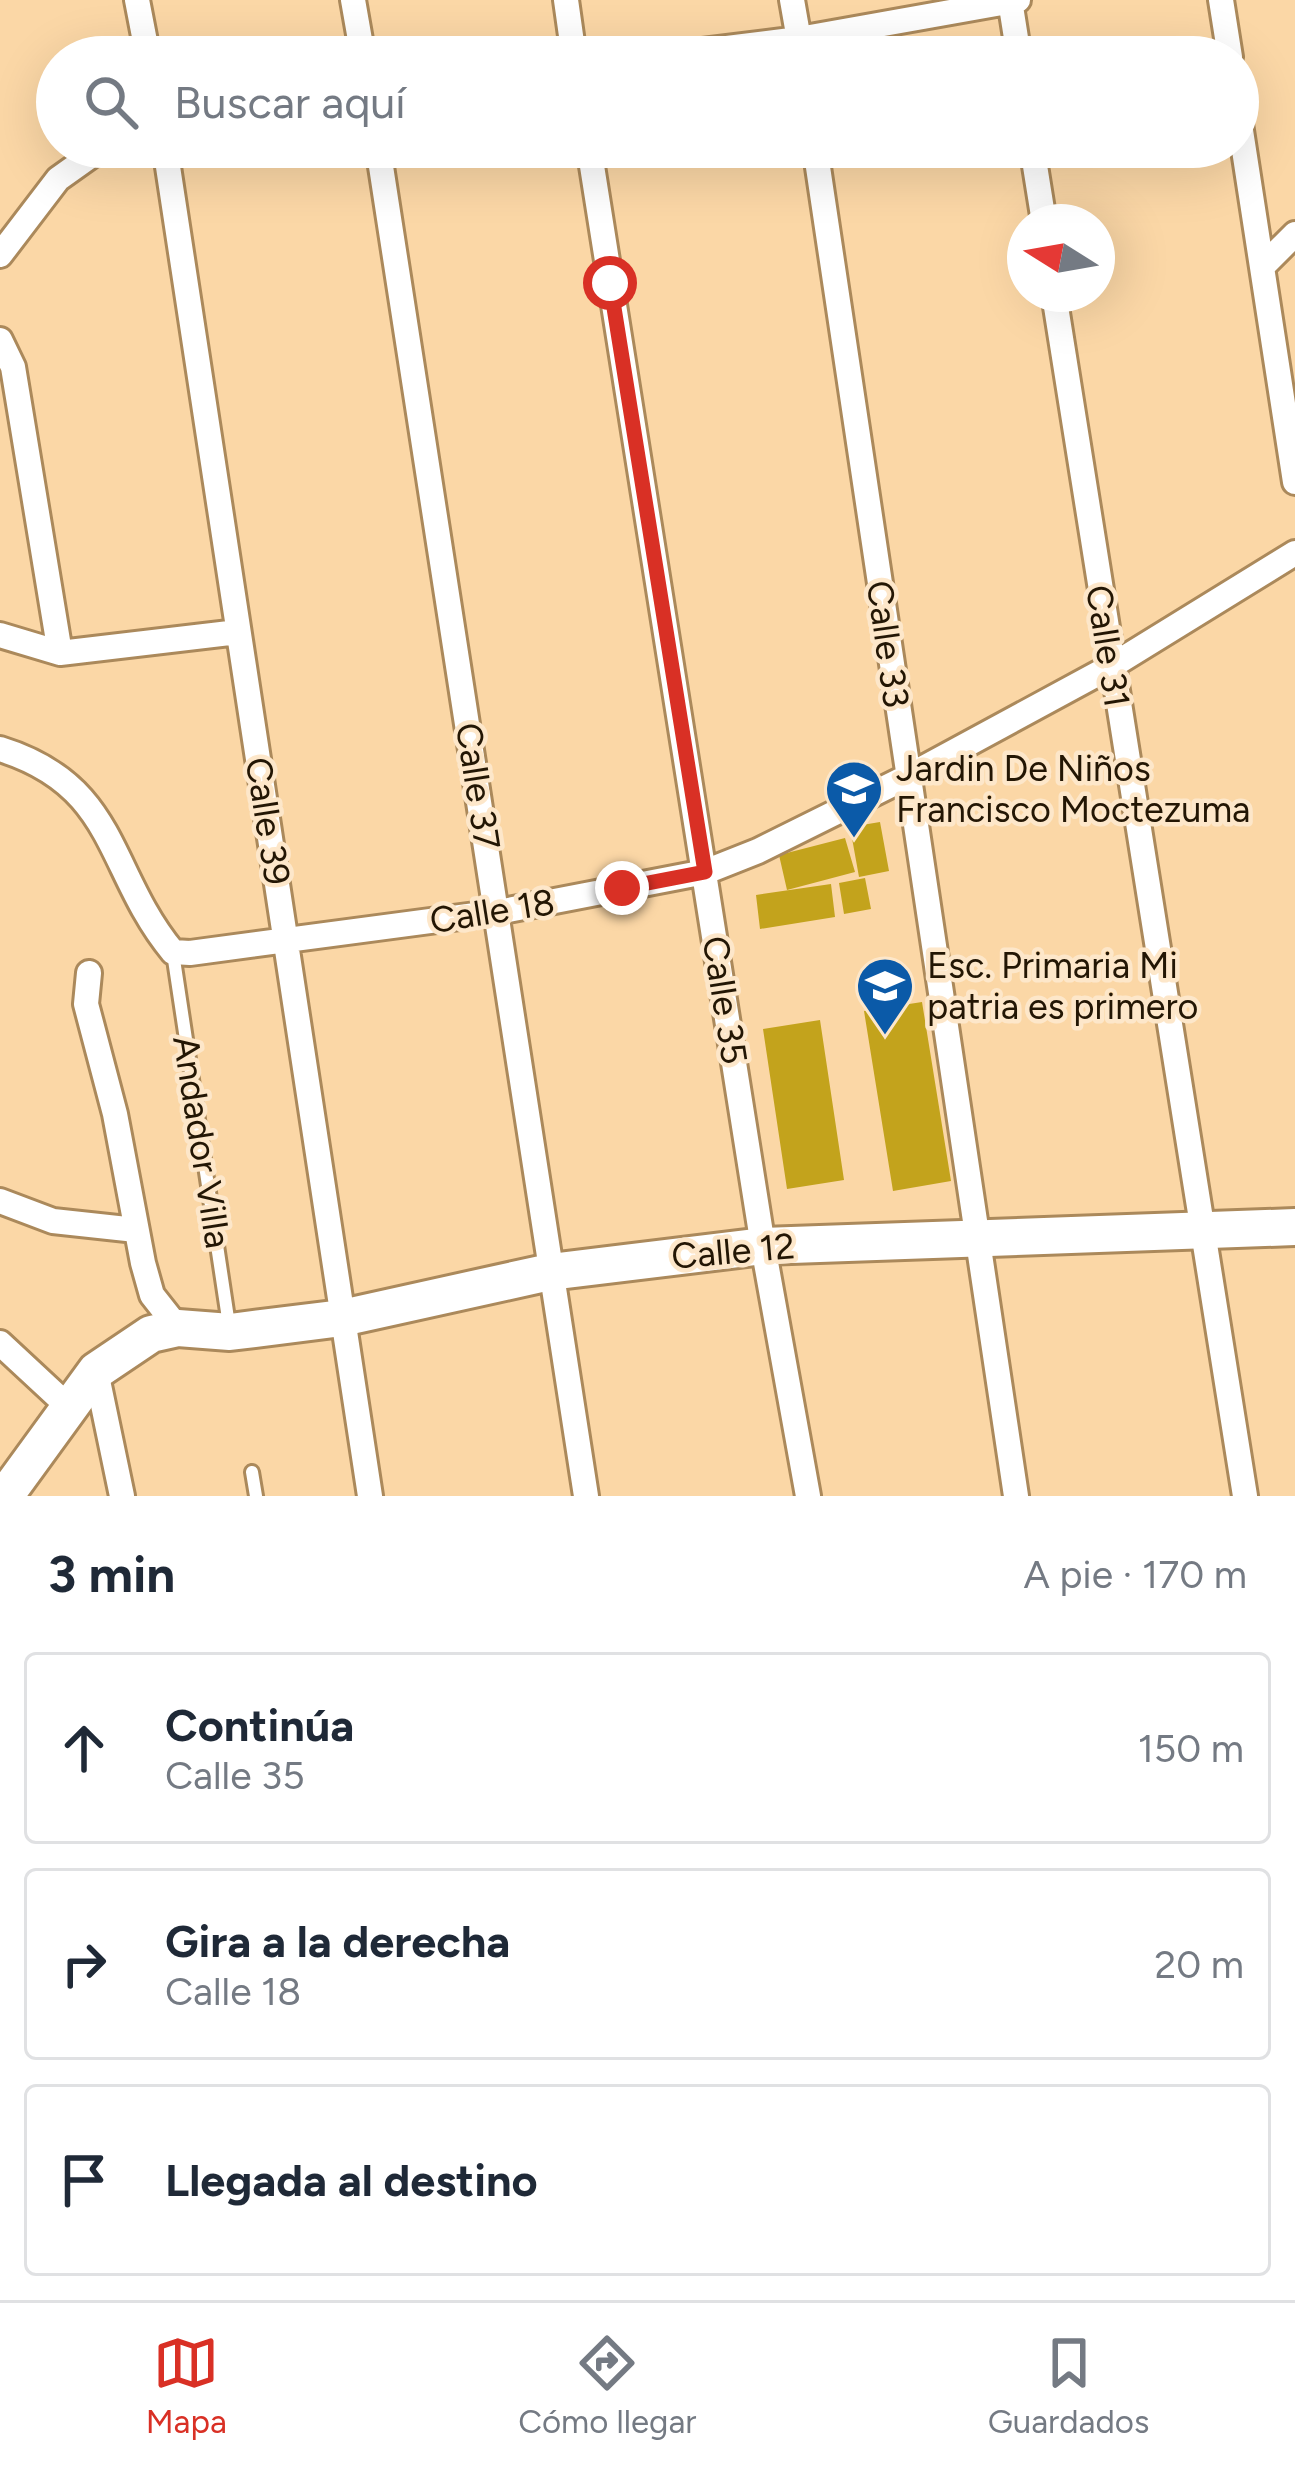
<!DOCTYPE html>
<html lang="es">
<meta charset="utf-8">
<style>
:root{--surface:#fff;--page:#f6f6f7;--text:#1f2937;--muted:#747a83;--line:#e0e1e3;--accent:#d93025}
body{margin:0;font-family:Figtree,sans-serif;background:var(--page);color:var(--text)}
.compass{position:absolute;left:1007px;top:204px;width:108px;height:108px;border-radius:50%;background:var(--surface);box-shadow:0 12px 48px #0002;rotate:281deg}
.stop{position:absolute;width:36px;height:36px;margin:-27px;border:9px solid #d93025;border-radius:50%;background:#fff}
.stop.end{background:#d93025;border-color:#fff;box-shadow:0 3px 12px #0008}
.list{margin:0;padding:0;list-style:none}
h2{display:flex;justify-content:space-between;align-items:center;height:156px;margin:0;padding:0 48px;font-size:51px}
h2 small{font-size:39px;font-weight:400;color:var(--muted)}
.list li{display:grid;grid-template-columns:78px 1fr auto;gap:36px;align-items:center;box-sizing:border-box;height:192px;margin:0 24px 24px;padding:0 24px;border:3px solid var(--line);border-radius:12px}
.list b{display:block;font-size:45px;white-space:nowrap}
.list p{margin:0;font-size:39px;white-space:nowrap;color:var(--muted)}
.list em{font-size:39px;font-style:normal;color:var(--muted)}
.icon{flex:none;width:66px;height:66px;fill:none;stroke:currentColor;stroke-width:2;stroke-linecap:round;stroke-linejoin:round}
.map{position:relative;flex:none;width:1295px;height:1496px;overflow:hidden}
.search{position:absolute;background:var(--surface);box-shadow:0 12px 48px #0002;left:36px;right:36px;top:36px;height:132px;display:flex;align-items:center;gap:30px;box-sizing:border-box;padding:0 42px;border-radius:66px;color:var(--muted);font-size:45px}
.sheet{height:804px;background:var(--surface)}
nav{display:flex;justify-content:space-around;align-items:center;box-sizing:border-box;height:168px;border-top:3px solid var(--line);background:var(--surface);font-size:33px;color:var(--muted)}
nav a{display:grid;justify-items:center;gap:6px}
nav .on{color:var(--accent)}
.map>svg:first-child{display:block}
.building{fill:#c3a31c}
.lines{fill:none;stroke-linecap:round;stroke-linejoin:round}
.lane-casing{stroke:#ab895b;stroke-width:18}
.street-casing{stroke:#ab895b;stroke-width:30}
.secondary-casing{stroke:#ab895b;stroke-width:42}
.lane{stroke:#fff;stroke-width:12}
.street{stroke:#fff;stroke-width:24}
.secondary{stroke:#fff;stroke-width:36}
.route{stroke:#d93025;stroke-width:15}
.labels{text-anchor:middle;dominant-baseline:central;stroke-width:9;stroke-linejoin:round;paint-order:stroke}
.street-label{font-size:36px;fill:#231604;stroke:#fde7ca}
.poi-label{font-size:36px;fill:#231604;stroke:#fde7ca;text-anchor:start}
</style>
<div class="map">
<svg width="1295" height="1496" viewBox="0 0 1295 1496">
<rect width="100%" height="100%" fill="#fbd7a6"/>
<!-- building -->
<path class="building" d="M880,822L889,871L859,877L850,827Z
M845,838L855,872L787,890L779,855Z
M865,878L871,909L844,914L839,883Z
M831,884L835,917L760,929L756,895Z
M922,1002L951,1181L893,1191L864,1011Z
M820,1020L844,1180L787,1189L763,1029Z"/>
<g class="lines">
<defs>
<path id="lane" d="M173,953L229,1325
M252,1472L256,1496"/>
<path id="street" d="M137,0L148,57
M353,0L363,57
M566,0L574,57
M792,0L802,57
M1010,0L1019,57
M1221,0L1230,57
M654,57L799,39L1018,0
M1238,111L1295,482
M165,147L370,1496
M378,147L586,1496
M589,147L763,1246L808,1496
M815,147L1016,1496
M1032,147L1044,222
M0,255L58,179L103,147
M1262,267L1295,234
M1054,294L1245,1496
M0,340L13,367L60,653
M0,635L60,653L238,632
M0,749C119,786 106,871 173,952L190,953L498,912L705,872L758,851L907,777L1110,667L1295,553
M89,973L86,1004L115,1114L143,1263L152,1295L178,1328
M0,1201L53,1221L136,1230
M0,1343L71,1409
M96,1371L122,1496"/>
<path id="secondary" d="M5,1496L96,1371L151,1334L178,1328L230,1332L342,1318L550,1272L763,1246L1295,1227"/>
</defs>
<!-- lane casing -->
<use href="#lane" class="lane-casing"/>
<!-- street casing -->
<use href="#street" class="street-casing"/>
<!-- secondary casing -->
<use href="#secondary" class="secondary-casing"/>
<!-- lane -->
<use href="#lane" class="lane"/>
<!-- street -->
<use href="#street" class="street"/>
<!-- secondary -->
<use href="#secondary" class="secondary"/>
</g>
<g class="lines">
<!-- route -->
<path class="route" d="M610,283L705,872L622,888"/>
</g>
<!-- icons -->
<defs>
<symbol id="school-pin" viewBox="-11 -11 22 30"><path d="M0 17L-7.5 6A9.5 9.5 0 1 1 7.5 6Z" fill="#0b5aa8" stroke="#fde7ca"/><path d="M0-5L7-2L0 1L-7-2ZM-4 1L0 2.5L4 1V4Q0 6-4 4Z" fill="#fff"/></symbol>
</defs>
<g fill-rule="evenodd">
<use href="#school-pin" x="821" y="756" width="66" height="90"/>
<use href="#school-pin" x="852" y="953" width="66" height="90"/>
</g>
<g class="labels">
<!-- street labels -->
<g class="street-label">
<text transform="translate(888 644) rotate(82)">Calle 33</text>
<text transform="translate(1108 646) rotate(81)">Calle 31</text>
<text transform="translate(478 786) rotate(81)">Calle 37</text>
<text transform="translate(268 821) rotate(81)">Calle 39</text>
<text transform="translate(492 911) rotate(-9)">Calle 18</text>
<text transform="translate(725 1000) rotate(81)">Calle 35</text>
<text transform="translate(202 1142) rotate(81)">Andador Villa</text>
<text transform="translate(733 1251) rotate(-5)">Calle 12</text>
</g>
<!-- poi labels -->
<g class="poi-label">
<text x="896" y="768">Jardin De Niños<tspan x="896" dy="41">Francisco Moctezuma</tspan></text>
<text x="927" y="965">Esc. Primaria Mi<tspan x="927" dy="41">patria es primero</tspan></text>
</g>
</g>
</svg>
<svg class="compass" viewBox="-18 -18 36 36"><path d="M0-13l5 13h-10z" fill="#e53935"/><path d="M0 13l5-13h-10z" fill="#747a83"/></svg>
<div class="stop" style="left:610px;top:283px"></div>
<div class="stop end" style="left:622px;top:888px"></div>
<div class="search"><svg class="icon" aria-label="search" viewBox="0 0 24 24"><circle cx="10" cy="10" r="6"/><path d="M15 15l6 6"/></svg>Buscar aquí</div>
</div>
<section class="sheet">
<h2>3 min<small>A pie · 170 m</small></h2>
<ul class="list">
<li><svg class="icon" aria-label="ahead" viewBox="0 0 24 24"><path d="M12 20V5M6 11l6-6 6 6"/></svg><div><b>Continúa</b><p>Calle 35</p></div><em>150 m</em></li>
<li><svg class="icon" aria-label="right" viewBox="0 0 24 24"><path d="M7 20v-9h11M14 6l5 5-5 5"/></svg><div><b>Gira a la derecha</b><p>Calle 18</p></div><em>20 m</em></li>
<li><svg class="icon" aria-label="arrive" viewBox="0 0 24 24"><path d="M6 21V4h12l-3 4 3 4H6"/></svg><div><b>Llegada al destino</b></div></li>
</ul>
</section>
<nav>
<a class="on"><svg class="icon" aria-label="map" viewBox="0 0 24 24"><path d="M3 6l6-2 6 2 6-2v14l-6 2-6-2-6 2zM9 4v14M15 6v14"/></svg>Mapa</a>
<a><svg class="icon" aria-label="directions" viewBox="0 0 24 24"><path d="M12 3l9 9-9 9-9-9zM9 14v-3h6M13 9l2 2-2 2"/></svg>Cómo llegar</a>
<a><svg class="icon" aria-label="saved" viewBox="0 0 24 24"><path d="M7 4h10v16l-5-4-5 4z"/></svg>Guardados</a>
</nav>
